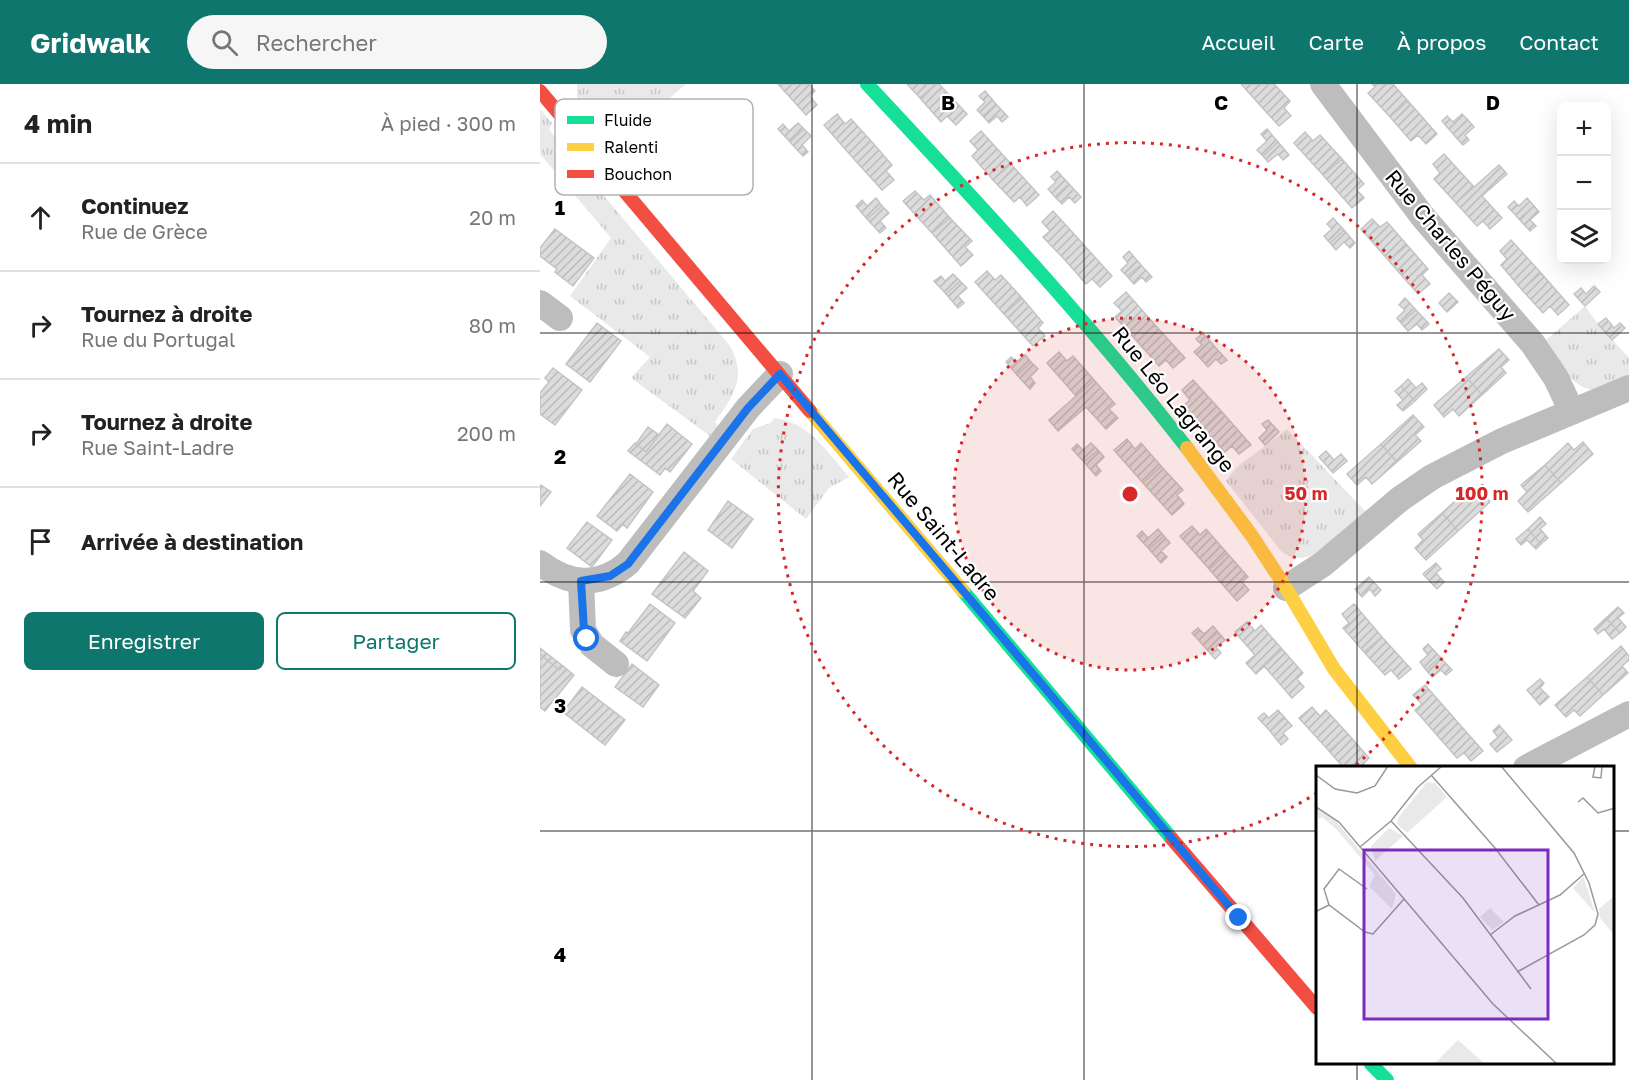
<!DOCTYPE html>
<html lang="fr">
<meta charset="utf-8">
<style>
:root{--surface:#fff;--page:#f6f6f6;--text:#222;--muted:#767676;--line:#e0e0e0;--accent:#0f766e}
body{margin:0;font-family:"Golos Text",sans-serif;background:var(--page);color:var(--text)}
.controls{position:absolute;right:18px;top:18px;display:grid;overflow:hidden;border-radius:9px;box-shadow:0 6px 24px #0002}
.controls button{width:54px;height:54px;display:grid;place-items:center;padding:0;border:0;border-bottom:2px solid var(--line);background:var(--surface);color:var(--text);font:30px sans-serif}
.stop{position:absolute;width:18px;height:18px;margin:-14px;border:4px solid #1a73e8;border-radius:50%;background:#fff}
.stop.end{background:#1a73e8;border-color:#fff;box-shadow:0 2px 6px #0008}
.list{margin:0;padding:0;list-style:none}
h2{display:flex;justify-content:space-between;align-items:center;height:78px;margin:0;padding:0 24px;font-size:26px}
h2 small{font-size:20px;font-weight:400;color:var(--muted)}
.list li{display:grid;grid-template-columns:39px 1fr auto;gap:18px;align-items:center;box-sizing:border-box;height:108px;padding:0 24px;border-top:2px solid var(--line)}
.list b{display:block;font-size:22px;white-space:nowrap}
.list p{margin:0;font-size:20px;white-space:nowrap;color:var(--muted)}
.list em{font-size:20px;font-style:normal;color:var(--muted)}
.actions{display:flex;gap:12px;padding:18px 24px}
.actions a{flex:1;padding:14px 0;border:2px solid var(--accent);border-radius:9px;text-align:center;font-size:21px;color:var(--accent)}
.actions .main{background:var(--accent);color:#fff}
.icon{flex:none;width:33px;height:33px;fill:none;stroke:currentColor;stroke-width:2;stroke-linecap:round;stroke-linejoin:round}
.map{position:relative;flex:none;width:1089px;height:996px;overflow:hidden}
header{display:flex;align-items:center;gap:36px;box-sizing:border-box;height:84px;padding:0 30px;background:var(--accent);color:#fff}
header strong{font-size:28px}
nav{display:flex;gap:33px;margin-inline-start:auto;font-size:21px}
.search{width:420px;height:54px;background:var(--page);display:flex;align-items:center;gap:15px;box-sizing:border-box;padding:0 21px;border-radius:33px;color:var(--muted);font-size:22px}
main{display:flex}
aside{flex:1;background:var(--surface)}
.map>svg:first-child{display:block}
.grass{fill:url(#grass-tufts)}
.building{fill:url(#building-hatch);stroke:#c4c4c4;stroke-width:1.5}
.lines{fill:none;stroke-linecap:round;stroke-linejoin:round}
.street{stroke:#bdbdbd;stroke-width:26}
.fast{stroke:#16e098;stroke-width:14}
.slow{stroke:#ffcf43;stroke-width:14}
.jam{stroke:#f24e42;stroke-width:14}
.route{stroke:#1a73e8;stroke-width:8}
.grid{fill:none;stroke:#000;stroke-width:1.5;stroke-opacity:0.55}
.ring{fill:none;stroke:#d62828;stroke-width:3;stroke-dasharray:3 6}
.labels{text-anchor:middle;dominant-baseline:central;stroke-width:4.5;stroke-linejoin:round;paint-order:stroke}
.street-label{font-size:21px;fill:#000;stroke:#fff}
.inset-road{fill:none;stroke:#999;stroke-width:1.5}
.view{fill:#7b2cbf;fill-opacity:0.15;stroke:#7b2cbf;stroke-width:3}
.inset-edge{fill:none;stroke:#000;stroke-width:3}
.key{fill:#fff;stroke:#b2b2b2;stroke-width:1.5}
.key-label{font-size:16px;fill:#000}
.grid-label{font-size:20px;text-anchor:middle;font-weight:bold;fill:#000;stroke:#fff;stroke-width:4.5;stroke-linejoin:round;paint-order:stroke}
.centre{fill:#d62828;stroke:#fff;stroke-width:3}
.ring-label{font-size:18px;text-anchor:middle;font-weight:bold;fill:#d62828;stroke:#fff;stroke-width:4.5;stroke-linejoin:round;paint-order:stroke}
</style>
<header>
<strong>Gridwalk</strong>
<div class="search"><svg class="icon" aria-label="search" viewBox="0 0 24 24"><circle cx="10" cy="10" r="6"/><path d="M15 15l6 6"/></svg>Rechercher</div>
<nav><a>Accueil</a><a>Carte</a><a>À propos</a><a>Contact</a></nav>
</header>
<main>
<aside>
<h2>4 min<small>À pied · 300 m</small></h2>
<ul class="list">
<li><svg class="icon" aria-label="ahead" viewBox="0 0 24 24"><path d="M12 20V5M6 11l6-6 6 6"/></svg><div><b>Continuez</b><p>Rue de Grèce</p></div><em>20 m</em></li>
<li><svg class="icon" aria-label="right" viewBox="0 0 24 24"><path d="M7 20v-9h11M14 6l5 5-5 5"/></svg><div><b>Tournez à droite</b><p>Rue du Portugal</p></div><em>80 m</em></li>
<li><svg class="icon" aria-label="right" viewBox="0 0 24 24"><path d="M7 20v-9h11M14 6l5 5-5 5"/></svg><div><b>Tournez à droite</b><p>Rue Saint-Ladre</p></div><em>200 m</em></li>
<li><svg class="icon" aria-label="arrive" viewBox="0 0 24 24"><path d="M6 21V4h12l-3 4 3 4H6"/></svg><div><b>Arrivée à destination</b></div></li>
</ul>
<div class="actions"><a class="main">Enregistrer</a><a>Partager</a></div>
</aside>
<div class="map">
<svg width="1089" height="996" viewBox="0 0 1089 996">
<defs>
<pattern id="grass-tufts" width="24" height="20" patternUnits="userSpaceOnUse" patternTransform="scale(1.5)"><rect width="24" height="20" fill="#e9e9e9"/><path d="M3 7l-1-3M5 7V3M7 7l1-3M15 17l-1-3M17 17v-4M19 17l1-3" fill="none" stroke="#c6c6c6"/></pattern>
<pattern id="building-hatch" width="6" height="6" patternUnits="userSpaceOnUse" patternTransform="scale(1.5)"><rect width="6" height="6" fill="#dcdcdc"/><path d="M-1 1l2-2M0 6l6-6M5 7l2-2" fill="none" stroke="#bbb"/></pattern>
</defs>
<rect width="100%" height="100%" fill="#fff"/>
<!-- grass -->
<path class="grass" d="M37,0H146L69,66L37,15Z
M0,25L12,39L9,45L14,52L190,262C207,294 194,311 175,338L178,342L170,352L91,294L110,273L30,212L71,154L0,70Z
M1045,222L1058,240L1089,274V293C1079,297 1068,303 1058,305C1032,309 1017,274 1005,257Z
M235,334C270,339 287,368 309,393L289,404L266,435L191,375L213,345L230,339Z
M747,345L826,428C802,446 772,491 741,467L686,397L697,383Z"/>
<!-- building -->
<path class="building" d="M238,0H269L275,7L270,12L277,21L266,31Z
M367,0H396L380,14Z
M396,0H399L427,30L416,41L407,32L401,38L380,14Z
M701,0H721L710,10Z
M721,0H734L750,17L744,24L751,32L739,42L710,10Z
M832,0H853L868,17L850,33L828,9L835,3Z
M445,7L456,20L443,32L437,26L445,18L439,12Z
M868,17L897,50L886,60L878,51L871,57L850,33Z
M456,20L468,33L462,38L457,32L449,39L443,32Z
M297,30L305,40L311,35L331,57L313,74L284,41Z
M922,30L928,36L913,50L902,37L907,32L913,38Z
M928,36L934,43L925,51L929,56L923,61L913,50Z
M258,39L264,45L250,58L238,45L243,40L249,47Z
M264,45L271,52L262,61L268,68L263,72L250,58Z
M727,45L738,58L723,72L717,66L727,57L721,50Z
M441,47L471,80L453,96L432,72L438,66L430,57Z
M765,48L773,57L780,51L802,75L783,91L754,59Z
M331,57L352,81L346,87L354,96L342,106L313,74Z
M738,58L749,71L743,76L738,70L728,78L723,72Z
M904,70L934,103L916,119L894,95L900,89L893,80Z
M802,75L824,100L817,106L824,114L812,124L783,91Z
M471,80L499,111L487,122L480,113L474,118L453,96Z
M959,81L967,90L942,112L962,134L950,145L943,137L937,142L916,119Z
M517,87L529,100L515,113L508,105L516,98L511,93Z
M529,100L541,113L535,119L529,113L522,120L515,113Z
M375,107L384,116L390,111L410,134L392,149L363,117Z
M336,114L342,122L327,135L316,122L322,116L327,122Z
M987,114L994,122L979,135L968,123L974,117L979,122Z
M342,122L349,129L340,137L346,144L340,149L327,135Z
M994,122L999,128L990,136L996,142L990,147L979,135Z
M513,127L543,160L525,176L503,153L510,147L502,138Z
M410,134L432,157L425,163L433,171L421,182L392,149Z
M793,134L804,146L790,159L784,152L792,145L787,140Z
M832,135L840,143L847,138L867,161L849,177L821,145Z
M15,145L54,174L33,202L15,188L17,185L0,172V164Z
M804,146L815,159L810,164L804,158L796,166L790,159Z
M971,156L1001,189L982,206L961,181L967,175L960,167Z
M543,160L572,192L560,203L552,195L546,200L525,176Z
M867,161L888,185L882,191L890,200L878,210L849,177Z
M589,167L601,181L587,192L581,186L588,179L583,173Z
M601,181L612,193L606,198L602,193L594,200L587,192Z
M447,187L455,196L461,191L482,214L464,230L435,198Z
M1001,189L1029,221L1018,231L1010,222L1003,229L982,206Z
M413,190L420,197L406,210L394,197L401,192L405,197Z
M420,197L427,204L418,212L424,219L418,224L406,210Z
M1054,202L1060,208L1045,222L1034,210L1041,204L1046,210Z
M586,208L615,241L597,257L575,233L582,227L574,219Z
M909,209L918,218L907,228L899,219Z
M482,214L503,239L498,244L505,252L493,262L464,230Z
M865,214L876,226L861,239L857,234L865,226L859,221Z
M876,226L889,240L882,246L877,240L868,247L861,239Z
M1066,234L1074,244L1080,239L1085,244L1072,256L1058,240Z
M57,239L81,257L50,298L26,280Z
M615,241L645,274L633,284L626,276L619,282L597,257Z
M663,249L674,262L660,274L654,268L662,261L656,255Z
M674,262L687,276L681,280L676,275L668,283L660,274Z
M959,265L969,276L961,283L966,289L942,311L926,293Z
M519,268L527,277L533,272L554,296L536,312L507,279Z
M485,271L491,278L477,291L466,278L471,273L477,278Z
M491,278L498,285L490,293L495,299L490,305L477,291Z
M13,284L42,306L15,341L0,330V309L9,298L5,294Z
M926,293L942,311L919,332L913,325L904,333L894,321Z
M868,295L876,304L882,299L887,305L875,317L861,302Z
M554,296L575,320L569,325L578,334L566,345L546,323L518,347L509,336Z
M653,296L682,328L664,345L643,322L650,316L642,306Z
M861,302L875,317L863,327L857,321L863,316L855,307Z
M682,328L711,361L699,370L692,362L685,368L664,345Z
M873,331L884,343L875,351L881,357L857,378L841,360Z
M728,336L739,348L725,361L719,354L727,346L722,340Z
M127,340L152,360L130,388L125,384L120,391L88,367L95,359L106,368Z
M108,343L119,351L106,368L96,360Z
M587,355L595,365L601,359L621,382L603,399L574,366Z
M1043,358L1053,370L1021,399L1005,381L1028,359L1034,366Z
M551,359L558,366L544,378L532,365L537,360L543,366Z
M841,360L857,378L832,400L826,393L817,401L807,390Z
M558,366L564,373L556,381L561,387L556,392L544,378Z
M786,367L794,376L801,370L807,377L793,389L779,373Z
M1005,381L1021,399L988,428L978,417L987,408L981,401Z
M621,382L643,406L637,411L644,420L632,431L603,399Z
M90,390L113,408L87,444L83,440L77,447L57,432Z
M1,401L11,408L0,422V402Z
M940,406L950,418L918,447L902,429L925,408L930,415Z
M188,417L213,435L192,464L168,446Z
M902,429L918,447L886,476L875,464L883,456L878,450Z
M1000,433L1006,440L1000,445L1008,454L1001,460L988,445Z
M47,438L72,456L52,483L27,464Z
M652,442L660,451L666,445L687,469L669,485L640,452Z
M618,445L624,452L609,465L597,452L602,447L608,454Z
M988,445L1001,460L996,465L987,456L981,461L976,455Z
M624,452L630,459L621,467L627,473L621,479L609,465Z
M144,468L168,487L153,507L161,514L145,534L112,510Z
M687,469L708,493L702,498L709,506L697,517L669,485Z
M896,479L901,485L896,489L904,498L897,505L883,490Z
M829,493L841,506L835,512L830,505L822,513L815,505Z
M110,520L135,539L107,577L80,557L86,548L88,549Z
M814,520L842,553L824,568L803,544L809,539L802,530Z
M1078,523L1084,529L1078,534L1086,543L1080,549L1066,534Z
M1066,534L1080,549L1072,555L1064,545L1058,550L1054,545Z
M707,538L715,547L721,541L742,565L716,590L706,579L715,571L695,548Z
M673,542L678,548L663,561L652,549L658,544L664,550Z
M678,548L685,556L676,563L681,569L675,575L663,561Z
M842,553L871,585L859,595L851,586L845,591L824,568Z
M888,560L900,573L886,586L880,578L888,571L883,565Z
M1081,562L1089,572V576L1082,582L1088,589L1063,611L1047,593Z
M0,564L23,582L19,586L0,570Z
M742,565L763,589L757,595L764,603L752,614L724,582Z
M0,570L19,586L23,582L34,591L5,627L0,623Z
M900,573L912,586L906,591L901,586L892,593L886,586Z
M92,580L119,601L103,623L75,603Z
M1047,593L1063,611L1040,632L1034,626L1026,633L1015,621Z
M1000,595L1004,599L1000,604L1009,613L1000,621L987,606Z
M885,601L914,634L896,650L875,626L882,620L873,611Z
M42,603L85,636L65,661L23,628Z
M772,623L780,632L786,626L808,650L789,667L759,634Z
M738,626L745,634L730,647L718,634L724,629L729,634Z
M745,634L752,642L743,649L748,655L741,661L730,647Z
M914,634L943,667L931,677L924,669L917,674L896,650Z
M959,641L972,656L957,668L950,660L958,653L953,647Z
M808,650L829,674L823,680L826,684H804L789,667Z"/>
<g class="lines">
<!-- street -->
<path class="street" d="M783,0L883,133L993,260L1016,294L1032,328
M0,219L20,234
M0,479C29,501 59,504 88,479L208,324L240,290
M41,497L43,546L52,561L76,580
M746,504L783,480L860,415L892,393L962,357L1089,304
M986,684L1089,630"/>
<!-- fast -->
<path class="fast" d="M327,0C437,118 548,236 647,364
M423,507L632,755
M831,980L847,996"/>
<!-- slow -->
<path class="slow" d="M270,327L423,507
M647,364L712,452L746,504L794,585L871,684"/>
<!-- jam -->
<path class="jam" d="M0,7L270,327
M632,755L777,924"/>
</g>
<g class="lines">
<!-- route -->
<path class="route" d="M47,555L44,546L41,497L70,492L88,480L208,324L240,290L699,834"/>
</g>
<!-- grid -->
<path class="grid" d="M272,0V996M544,0V996M817,0V684M0,249H1089M0,498H1089M0,747H777M1072,747H1089M817,980V996"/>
<!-- distance rings -->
<circle cx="590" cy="410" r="176" fill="#d62828" fill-opacity=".12"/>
<g class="ring">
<circle cx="590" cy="410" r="176"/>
<path d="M777 709A352 352 0 1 1 812 684"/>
</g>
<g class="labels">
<!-- street labels -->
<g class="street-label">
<text transform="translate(911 161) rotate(50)">Rue Charles Péguy</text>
<text transform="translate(634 315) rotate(51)">Rue Léo Lagrange</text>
<text transform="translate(404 452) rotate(50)">Rue Saint-Ladre</text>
</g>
</g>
<!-- overview -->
<g transform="translate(776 682)">
<rect width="298" height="298" fill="#fff"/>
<path d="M111,16L119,17L131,31L91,67L81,58L82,52ZM0,43L19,54L80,128L76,143L53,120L59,109L21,64L6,51L3,53ZM73,62L87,70L59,95L55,80ZM266,112H268L279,147L257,122ZM298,130V169L284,152L283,143ZM174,142L188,156L176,164L164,151ZM142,274L169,298H118Z" fill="#e9e9e9"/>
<path class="inset-road" d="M185,0L258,87L273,117L282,148L279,159L268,169L201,206M279,0L277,11L285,12L286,0M0,9L19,23L41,27L59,20L72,0M115,9L179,82L223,139M262,36L267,32L282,47L299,42M0,41L23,56L177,238L241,298M75,55L147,132L215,223M44,81L75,55L102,21L126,0M13,139L8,123L23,103L51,123M1,145L13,139L49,166L57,168L88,133M174,169L199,150L244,129L269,107"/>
<path class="view" d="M48,84H232V253H48Z"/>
<rect width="298" height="298" class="inset-edge"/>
</g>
<!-- legend -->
<rect x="15" y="15" width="198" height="96" rx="9" class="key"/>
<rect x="27" y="32" width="27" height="8" fill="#16e098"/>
<rect x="27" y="59" width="27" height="8" fill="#ffcf43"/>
<rect x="27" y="86" width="27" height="8" fill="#f24e42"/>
<g class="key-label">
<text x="64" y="42">Fluide</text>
<text x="64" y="69">Ralenti</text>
<text x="64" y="96">Bouchon</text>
</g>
<g class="grid-label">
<text x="408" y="26">B</text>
<text x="681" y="26">C</text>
<text x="953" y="26">D</text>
<text x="20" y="131">1</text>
<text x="20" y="380">2</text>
<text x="20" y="629">3</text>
<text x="20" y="878">4</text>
</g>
<circle cx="590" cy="410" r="9" class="centre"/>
<g class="ring-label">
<text x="766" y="416">50 m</text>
<text x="942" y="416">100 m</text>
</g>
</svg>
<div class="controls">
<button>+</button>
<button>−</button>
<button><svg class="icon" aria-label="layers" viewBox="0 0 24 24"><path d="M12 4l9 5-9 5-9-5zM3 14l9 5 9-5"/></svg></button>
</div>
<div class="stop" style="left:47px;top:555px"></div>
<div class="stop end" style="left:699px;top:834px"></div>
</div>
</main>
